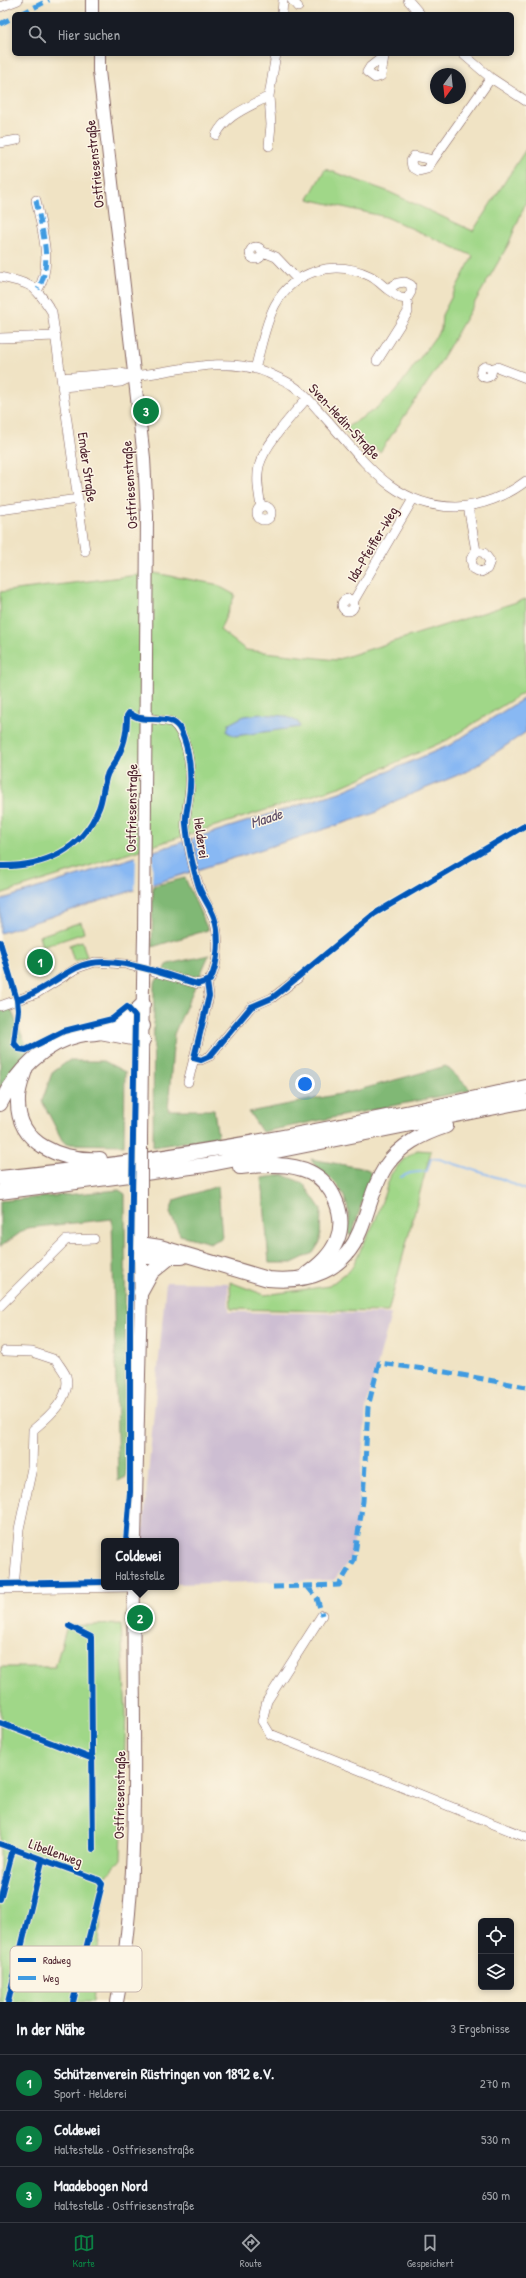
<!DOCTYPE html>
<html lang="de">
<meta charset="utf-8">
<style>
:root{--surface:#171b24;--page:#20242c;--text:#f1f3f6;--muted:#9ea1a6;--line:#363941;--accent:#0b8043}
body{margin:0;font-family:"Patrick Hand",sans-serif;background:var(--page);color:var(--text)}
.controls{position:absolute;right:12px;bottom:12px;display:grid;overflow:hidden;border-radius:6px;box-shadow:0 2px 6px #0003}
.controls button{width:36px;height:36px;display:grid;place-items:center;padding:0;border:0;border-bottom:1px solid var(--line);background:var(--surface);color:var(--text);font:20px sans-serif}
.compass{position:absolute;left:430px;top:68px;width:36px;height:36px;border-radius:50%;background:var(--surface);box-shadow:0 2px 6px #0003;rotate:195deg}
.you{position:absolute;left:305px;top:1084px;width:14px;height:14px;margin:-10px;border:3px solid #fff;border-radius:50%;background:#1a73e8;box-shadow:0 0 0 6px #1a73e833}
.badge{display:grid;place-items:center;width:26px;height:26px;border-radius:50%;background:var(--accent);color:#fff;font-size:13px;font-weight:700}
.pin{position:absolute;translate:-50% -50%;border:2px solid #fff;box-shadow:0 1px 4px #0006}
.popup{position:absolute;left:101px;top:1538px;width:78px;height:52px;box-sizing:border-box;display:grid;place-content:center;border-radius:6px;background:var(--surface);filter:drop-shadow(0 1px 3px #0005);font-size:13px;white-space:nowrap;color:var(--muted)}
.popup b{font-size:15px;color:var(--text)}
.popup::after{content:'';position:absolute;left:50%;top:100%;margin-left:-8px;border:8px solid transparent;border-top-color:var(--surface)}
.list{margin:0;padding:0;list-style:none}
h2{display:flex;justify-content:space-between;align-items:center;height:52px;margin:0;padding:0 16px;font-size:17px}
h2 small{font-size:13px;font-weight:400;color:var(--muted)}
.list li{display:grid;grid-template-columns:26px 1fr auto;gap:12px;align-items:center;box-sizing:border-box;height:56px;padding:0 16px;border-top:1px solid var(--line)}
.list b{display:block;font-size:15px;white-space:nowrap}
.list p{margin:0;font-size:13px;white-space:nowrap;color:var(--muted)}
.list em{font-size:13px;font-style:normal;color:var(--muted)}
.icon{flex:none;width:22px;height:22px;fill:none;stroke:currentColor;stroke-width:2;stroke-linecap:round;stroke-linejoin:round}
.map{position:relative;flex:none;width:526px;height:2002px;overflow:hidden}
.search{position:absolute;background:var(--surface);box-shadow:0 2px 6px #0003;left:12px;right:12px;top:12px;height:44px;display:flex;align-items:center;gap:10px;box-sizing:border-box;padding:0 14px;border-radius:6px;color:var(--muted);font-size:15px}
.sheet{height:220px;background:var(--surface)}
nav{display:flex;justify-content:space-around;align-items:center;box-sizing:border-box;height:56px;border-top:1px solid var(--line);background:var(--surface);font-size:11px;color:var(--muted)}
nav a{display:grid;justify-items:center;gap:2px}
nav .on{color:var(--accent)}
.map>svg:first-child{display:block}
.industrial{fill:#cdbed2}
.green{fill:#a0d788;stroke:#757b5a}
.forest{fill:#80b874;stroke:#656c50}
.water{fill:#88b8f3;stroke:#696c8f}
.pier{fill:#f0e3c4}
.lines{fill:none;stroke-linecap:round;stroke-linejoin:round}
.stream{stroke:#88b8f3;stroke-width:2}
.minor-casing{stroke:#846461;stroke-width:10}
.major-casing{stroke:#846461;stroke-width:14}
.highway-casing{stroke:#846461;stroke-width:16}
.minor{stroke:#fff;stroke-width:9}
.major{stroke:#fff;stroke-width:12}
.highway{stroke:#fff;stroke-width:14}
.major-bridge-casing{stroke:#846461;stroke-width:14;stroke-linecap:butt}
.major-bridge{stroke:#fff;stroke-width:12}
.quiet{stroke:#409be1;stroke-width:5;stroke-dasharray:10 5;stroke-linecap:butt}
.cycleway-casing{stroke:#fcf5e5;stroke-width:8}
.cycleway{stroke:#0057b8;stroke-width:6}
.labels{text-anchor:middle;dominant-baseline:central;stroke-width:3;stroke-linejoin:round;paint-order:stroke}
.street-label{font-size:14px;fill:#4a1f2b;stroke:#fcf5e5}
.water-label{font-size:15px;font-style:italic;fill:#5d4d67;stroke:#fcf5e5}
.key{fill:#fcf5e5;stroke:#c7b5ad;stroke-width:1}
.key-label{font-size:11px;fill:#4a1f2b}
</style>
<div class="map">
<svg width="526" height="2002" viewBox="0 0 526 2002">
<rect width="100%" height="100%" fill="#fcf5e5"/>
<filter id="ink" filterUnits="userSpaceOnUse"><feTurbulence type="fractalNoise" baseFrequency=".025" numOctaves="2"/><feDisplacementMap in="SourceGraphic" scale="8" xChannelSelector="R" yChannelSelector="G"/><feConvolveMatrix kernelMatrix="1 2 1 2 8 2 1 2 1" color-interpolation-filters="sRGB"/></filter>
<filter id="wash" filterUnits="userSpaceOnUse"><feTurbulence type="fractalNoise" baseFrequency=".012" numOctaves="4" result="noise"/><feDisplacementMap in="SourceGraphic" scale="16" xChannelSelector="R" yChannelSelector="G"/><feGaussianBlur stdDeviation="0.9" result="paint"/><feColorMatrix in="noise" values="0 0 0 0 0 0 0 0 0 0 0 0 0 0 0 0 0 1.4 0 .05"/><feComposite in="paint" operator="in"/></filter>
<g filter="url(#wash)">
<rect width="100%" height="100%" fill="#f0e3c4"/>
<!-- industrial -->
<path class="industrial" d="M166,1282L228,1283L229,1312L391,1314L366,1408L357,1524L351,1558L334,1580L176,1584V1541H142Z"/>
<!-- green -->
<path class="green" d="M526,149V202L508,245L434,373L380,452L373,447L366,455L344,429L374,410L395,392L441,329L442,315L473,256L386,217L308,199L325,169L387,191L473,231Z
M154,573L215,584L235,595L220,630L246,650L336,660L526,599V691L447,740L342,786L0,894V592Z
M81,922L84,933L42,947L39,936Z
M82,941L87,957L74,961L69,945Z
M417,1150L431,1151L388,1312L231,1309L230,1282L265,1295L329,1286L351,1269L376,1219L391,1174L403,1160Z
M121,1624L126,1713L121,1859L105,1878L93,2002H0V1667H55L67,1626Z"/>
<!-- forest -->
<path class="forest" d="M185,878L208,930L152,947L153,886Z
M209,955L174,1034L168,1110H214L218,1137L153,1147L154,984L168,964Z
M10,1007L29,1052L14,1068L0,1089V1010Z
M68,1061H104L125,1072L124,1145L66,1144L62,1140L42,1101L52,1073Z
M446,1066L471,1090L262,1132L249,1112L355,1091Z
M311,1159L367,1169L371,1174L352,1235L348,1234C352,1214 346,1192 331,1179C323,1173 315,1168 311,1159Z
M283,1175L303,1183L321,1209L320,1242L313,1253L292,1263H269L262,1178Z
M218,1186L222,1238L211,1243L180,1235L170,1213L174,1200Z
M119,1190L125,1194L126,1477L118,1481L112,1219L27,1228L0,1247V1201Z"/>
<!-- water -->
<path class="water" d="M526,697V732L470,770L395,801L375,813L0,933V900L340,792L450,745Z
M261,714L285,716L298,722L300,727L235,736L227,732L229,724L244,716Z"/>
<!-- pier -->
<path class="pier" d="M153,849L152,886L135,892L136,855Z"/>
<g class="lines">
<!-- stream -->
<path class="stream" d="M401,1177L410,1173L427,1171L431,1158L439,1159L502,1179L526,1190"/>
</g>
</g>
<g filter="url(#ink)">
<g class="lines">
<defs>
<path id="minor" d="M292,0L298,7
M408,0L420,14
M0,7L18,0
M282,14L283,0
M463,54L491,78L526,101
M384,56L381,76L375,78L367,72L370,67Z
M216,135C227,114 248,108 269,96
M0,143L17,140
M269,146L271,125L269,96L276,54
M414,156L433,160L427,169L419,171L412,167L411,161Z
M433,160L491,78
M36,200C41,228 54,264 38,289
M250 253a6 6 0 1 1 12 0a6 6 0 1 1-12 0Z
M261,251L276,257L297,279
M0,277C32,284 34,284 52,312L85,551
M405,282L411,285V292L407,299L400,298L387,289L398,283Z
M0,338L56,336
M377,361L408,312L407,299
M480.5 372a5.5 5.5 0 1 1 11 0a5.5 5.5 0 1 1-11 0Z
M255,369C261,348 265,324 275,305C294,270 335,259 370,276C376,279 382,285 387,289
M490,369L497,367L526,378
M61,378L120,373L134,376C177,371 225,355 268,373C276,377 285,380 292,385C303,392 312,403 320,412C361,456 390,507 456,507C481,506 507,496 526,481
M62,387L121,382L134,376
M257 513a7 7 0 1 1 14 0a7 7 0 1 1-14 0Z
M468,506L476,551L471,559L473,569L481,572L487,569L490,561L484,553L476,551
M261,507C259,494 256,480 259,466C265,444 292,416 307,398
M0,510L78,499
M342 605a6 6 0 1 1 12 0a6 6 0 1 1-12 0Z
M353,602L413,499
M207,982L209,996L194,1058L201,1060L210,1056L251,1007L272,998L298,978
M0,1006L37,993L77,968L95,962L125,964L198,984L210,980C219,963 220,934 213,917C209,906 202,897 199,886C193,869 189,848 186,830C184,814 190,800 190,784C191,765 187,734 172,722L146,718
M188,1082L194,1058
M0,1306L66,1240L94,1239
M5,1351L32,1352L56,1360C59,1365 64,1371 66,1376C72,1398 47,1418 33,1430L32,1468L19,1529L14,1588
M0,1589L134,1587
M322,1615L267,1701L262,1721L270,1734L526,1837"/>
<path id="major" d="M92,0V14
M99,54V71L144,458L147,516L144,936
M141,1138L143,982
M135,1541L141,1292V1213
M117,2002C143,1865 131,1725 134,1587"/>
<path id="highway" d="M119,1027L143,1004
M100,1032L143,1040
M26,1067C23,1077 18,1088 18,1099C16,1145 62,1161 100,1159
M0,1104C16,1072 43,1043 80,1035C87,1033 94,1034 101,1032C117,1028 126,1026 143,1026
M240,1167C262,1165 288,1162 310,1172C333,1183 347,1216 337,1240C331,1255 319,1265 307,1274
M0,1178C177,1160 353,1126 526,1087
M0,1192L206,1165L526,1101
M140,1244L160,1247L268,1279C309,1283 344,1271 360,1231C369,1209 373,1186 386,1166C400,1145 422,1134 446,1126
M141,1257H182
M141,1292L152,1272L169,1258"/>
</defs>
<!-- minor casing -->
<use href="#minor" class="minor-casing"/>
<!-- major casing -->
<use href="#major" class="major-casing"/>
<!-- highway casing -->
<use href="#highway" class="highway-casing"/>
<!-- minor -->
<use href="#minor" class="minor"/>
<!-- major -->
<use href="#major" class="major"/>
<!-- highway -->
<use href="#highway" class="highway"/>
<defs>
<path id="major-bridge" d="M143,982L144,936
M141,1213V1138"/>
</defs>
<!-- major-bridge casing -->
<use href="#major-bridge" class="major-bridge-casing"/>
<!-- major-bridge -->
<use href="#major-bridge" class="major-bridge"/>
<!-- quiet -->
<path class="quiet" d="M21,14L49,0
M0,24L14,17
M36,200C41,228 54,264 38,289
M307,1586L317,1598L322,1615
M273,1587L339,1585L354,1560L363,1501L368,1407L379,1363L440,1371L526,1387"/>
<defs>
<path id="cycleway" d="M0,866C43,867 82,851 99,808C103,798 103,786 107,775C108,771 112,767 115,762C124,746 127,734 127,716L129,713C133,715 137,718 140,718C155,721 174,715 181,731C190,750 192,777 189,797C188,807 185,815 186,824C188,845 193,868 199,887C203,898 210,906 214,917C220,934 219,963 210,980L198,984C164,975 110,951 76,968C55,979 39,993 17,1000
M0,942L17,1000L18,1010L14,1043L19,1049L26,1050L64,1031L112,1019L127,1007L135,1016L130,1316V1492L126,1541
M207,982L209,996L194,1058L201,1060L210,1056L251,1007L272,998L281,991L374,914L526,825
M0,1584L104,1582
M69,1626L91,1637L93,1849
M0,1723L93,1759
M0,1844L99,1880L102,1884L73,2002
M0,1899L13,1849
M8,2002L42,1861"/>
</defs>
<!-- cycleway casing -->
<use href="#cycleway" class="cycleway-casing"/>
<!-- cycleway -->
<use href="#cycleway" class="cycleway"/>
</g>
</g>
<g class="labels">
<!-- street labels -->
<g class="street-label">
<text transform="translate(94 164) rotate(-96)">Ostfriesenstraße</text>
<text transform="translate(345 421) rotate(47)">Sven-Hedin-Straße</text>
<text transform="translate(88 467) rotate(82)">Emder Straße</text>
<text transform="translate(129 485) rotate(-94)">Ostfriesenstraße</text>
<text transform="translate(372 544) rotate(-59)">Ida-Pfeiffer-Weg</text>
<text transform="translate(131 808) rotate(-89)">Ostfriesenstraße</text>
<text transform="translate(202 838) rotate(82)">Helderei</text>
<text transform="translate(119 1795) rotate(-89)">Ostfriesenstraße</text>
<text transform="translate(56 1852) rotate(20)">Libellenweg</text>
</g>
<!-- water labels -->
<g class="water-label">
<text transform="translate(266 818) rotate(-18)">Maade</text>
</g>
</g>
<!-- legend -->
<rect x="10" y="1946" width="132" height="46" rx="6" class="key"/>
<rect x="18" y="1958" width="18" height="4" fill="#0057b8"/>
<rect x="18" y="1976" width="18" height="4" fill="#409be1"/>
<g class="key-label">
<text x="43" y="1964">Radweg</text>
<text x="43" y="1982">Weg</text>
</g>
</svg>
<div class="controls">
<button><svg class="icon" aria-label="locate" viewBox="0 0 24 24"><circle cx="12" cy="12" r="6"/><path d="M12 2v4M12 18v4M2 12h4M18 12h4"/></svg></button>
<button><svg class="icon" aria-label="layers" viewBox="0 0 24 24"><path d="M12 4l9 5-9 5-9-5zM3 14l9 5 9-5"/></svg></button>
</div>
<svg class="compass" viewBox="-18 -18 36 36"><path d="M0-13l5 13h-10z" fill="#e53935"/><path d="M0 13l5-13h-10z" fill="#9ea1a6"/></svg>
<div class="you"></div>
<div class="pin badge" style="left:40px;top:962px">1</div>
<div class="pin badge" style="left:140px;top:1618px">2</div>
<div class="popup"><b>Coldewei</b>Haltestelle</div>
<div class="pin badge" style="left:146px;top:411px">3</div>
<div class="search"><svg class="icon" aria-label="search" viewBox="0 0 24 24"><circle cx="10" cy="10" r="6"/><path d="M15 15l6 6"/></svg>Hier suchen</div>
</div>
<section class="sheet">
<h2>In der Nähe<small>3 Ergebnisse</small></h2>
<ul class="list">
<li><span class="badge">1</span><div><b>Schützenverein Rüstringen von 1892 e.V.</b><p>Sport · Helderei</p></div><em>270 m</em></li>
<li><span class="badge">2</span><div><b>Coldewei</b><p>Haltestelle · Ostfriesenstraße</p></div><em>530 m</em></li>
<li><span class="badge">3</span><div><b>Maadebogen Nord</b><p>Haltestelle · Ostfriesenstraße</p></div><em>650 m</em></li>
</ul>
</section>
<nav>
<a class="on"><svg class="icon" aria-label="map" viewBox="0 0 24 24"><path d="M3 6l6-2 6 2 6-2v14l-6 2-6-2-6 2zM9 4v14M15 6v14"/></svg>Karte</a>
<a><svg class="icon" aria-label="directions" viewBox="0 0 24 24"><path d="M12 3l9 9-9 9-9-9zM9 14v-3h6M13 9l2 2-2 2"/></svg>Route</a>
<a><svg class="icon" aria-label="saved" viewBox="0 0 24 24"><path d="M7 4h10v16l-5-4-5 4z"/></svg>Gespeichert</a>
</nav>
